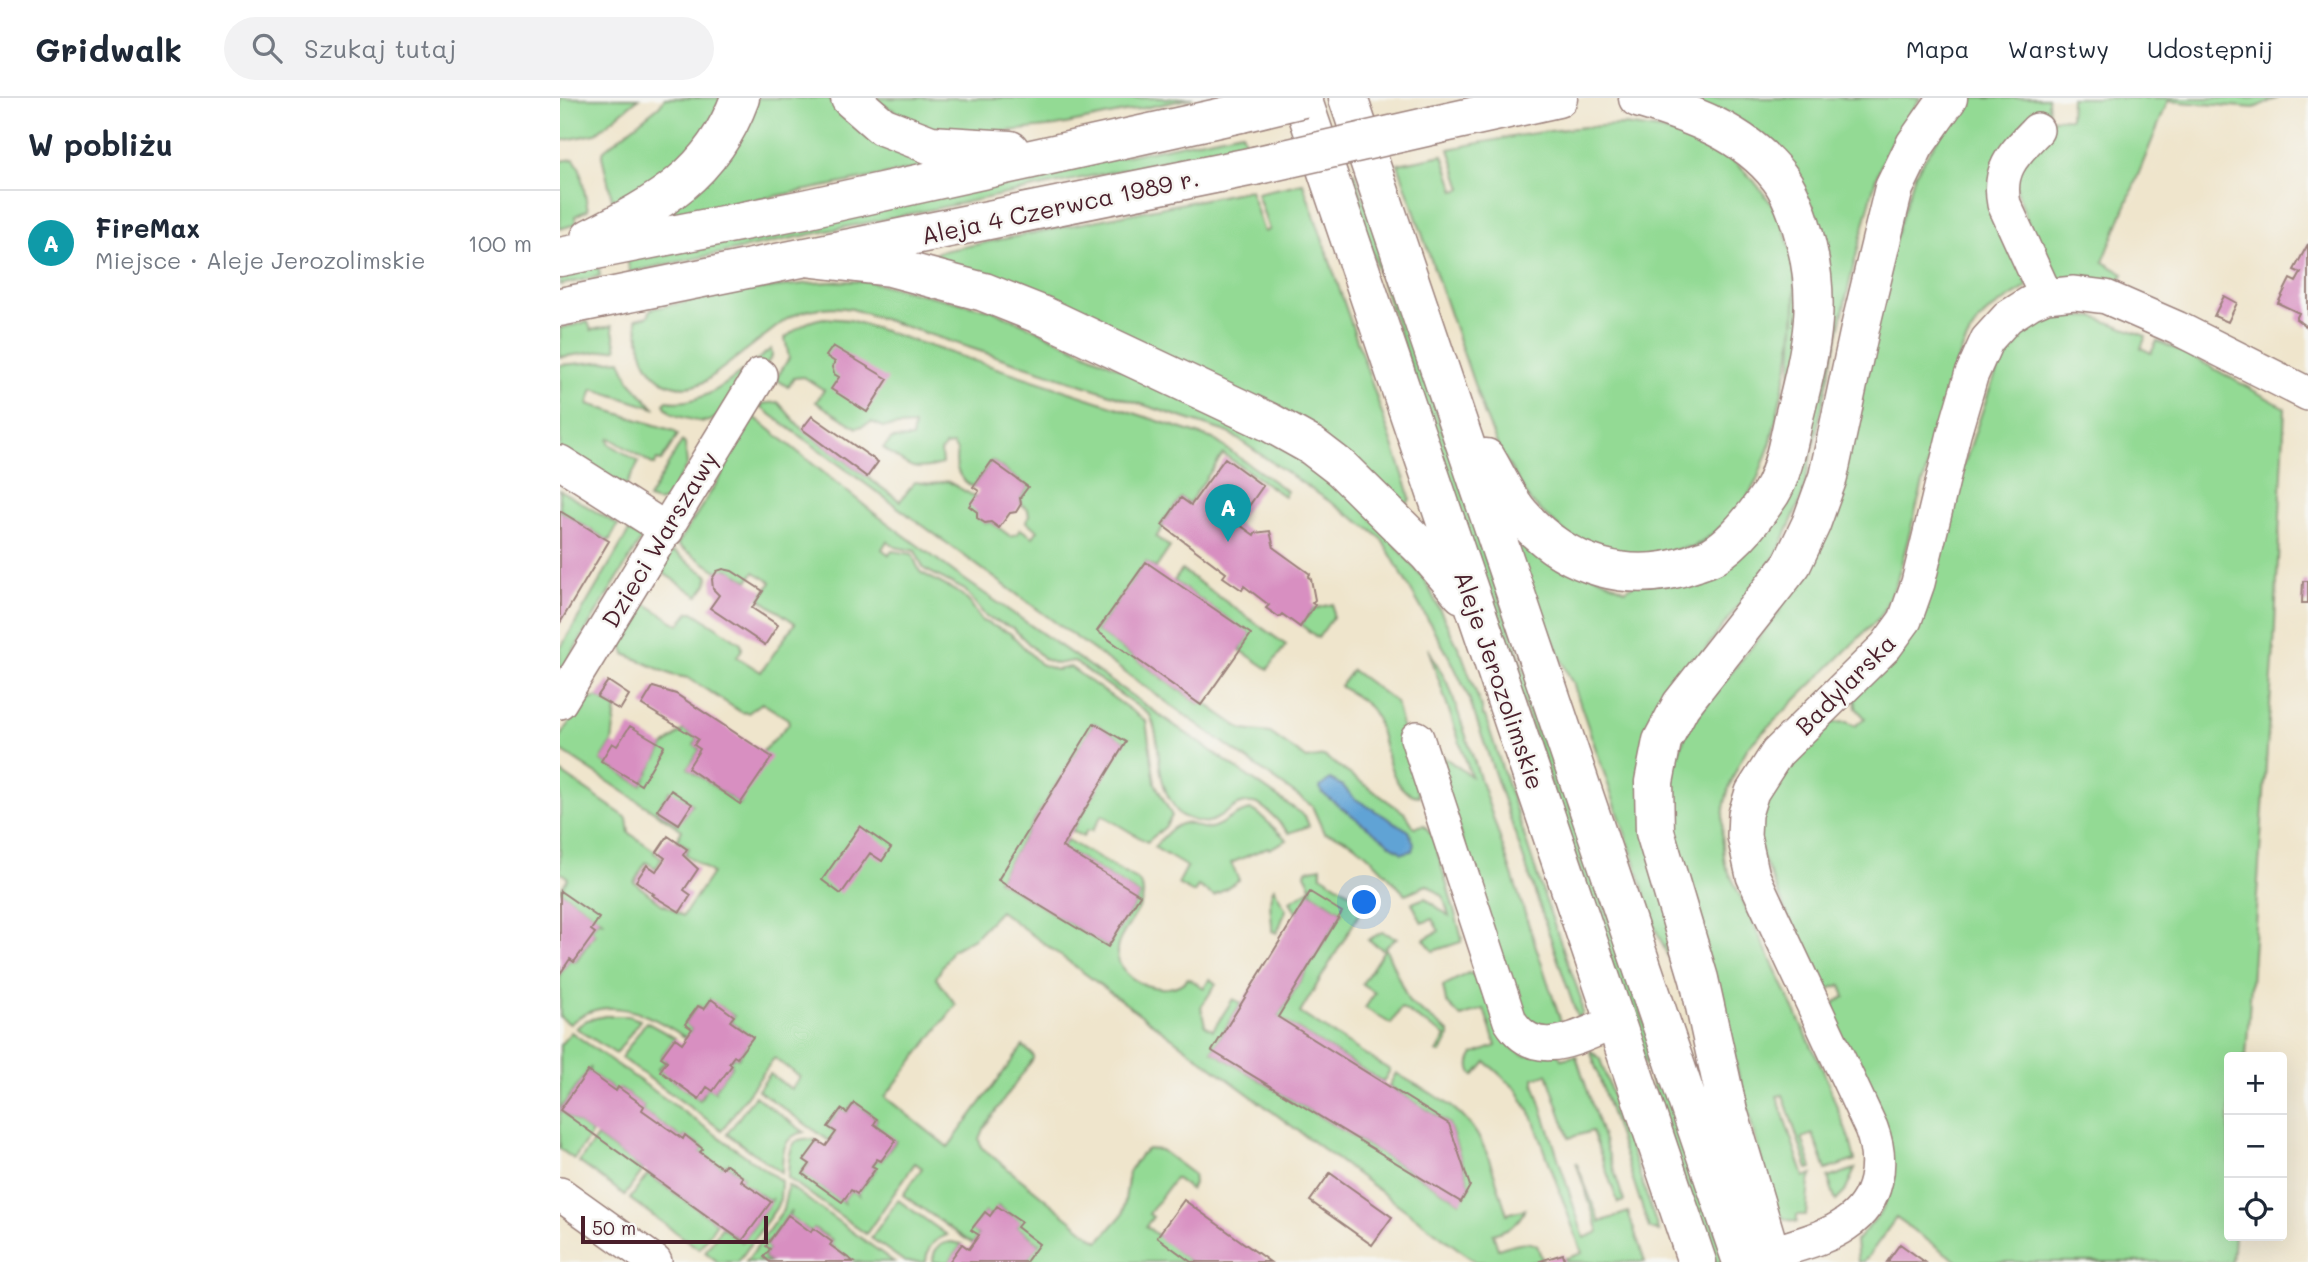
<!DOCTYPE html>
<html lang="pl">
<meta charset="utf-8">
<style>
:root{--surface:#fff;--page:#f2f2f3;--text:#1f2937;--muted:#747a83;--line:#e0e1e3;--accent:#ea580c}
body{margin:0;font-family:Mali,sans-serif;background:var(--page);color:var(--text)}
.controls{position:absolute;right:21px;bottom:21px;display:grid;overflow:hidden;border-radius:7px;box-shadow:0 7px 28px #0002}
.controls button{width:63px;height:63px;display:grid;place-items:center;padding:0;border:0;border-bottom:2px solid var(--line);background:var(--surface);color:var(--text);font:35px sans-serif}
.scale{position:absolute;left:21px;bottom:18px;width:187px;box-sizing:border-box;padding-left:7px;border:4px solid #4a1f2b;border-top:0;font-size:19px;line-height:24px;white-space:nowrap;color:#4a1f2b;-webkit-text-stroke:5px #f6f6f2;paint-order:stroke}
.you{position:absolute;left:805px;top:805px;width:24px;height:24px;margin:-18px;border:5px solid #fff;border-radius:50%;background:#1a73e8;box-shadow:0 0 0 10px #1a73e833}
.badge{display:grid;place-items:center;width:46px;height:46px;border-radius:50%;background:var(--accent);color:#fff;font-size:23px;font-weight:700}
.pin{position:absolute;translate:-50% -58px;filter:drop-shadow(0 2px 4px #0008)}
.pin::after{content:'';position:absolute;top:37px;width:24px;height:21px;background:inherit;clip-path:polygon(0 0,100% 0,50% 100%)}
.list{margin:0;padding:0;list-style:none}
h2{display:flex;justify-content:space-between;align-items:center;height:91px;margin:0;padding:0 28px;font-size:30px}
h2 small{font-size:23px;font-weight:400;color:var(--muted)}
.list li{display:grid;grid-template-columns:46px 1fr auto;gap:21px;align-items:center;box-sizing:border-box;height:105px;padding:0 28px;border-top:2px solid var(--line)}
.list b{display:block;font-size:26px;white-space:nowrap}
.list p{margin:0;font-size:23px;white-space:nowrap;color:var(--muted)}
.list em{font-size:23px;font-style:normal;color:var(--muted)}
.icon{flex:none;width:38px;height:38px;fill:none;stroke:currentColor;stroke-width:2;stroke-linecap:round;stroke-linejoin:round}
.map{position:relative;flex:none;width:1748px;height:1164px;overflow:hidden}
header{display:flex;align-items:center;gap:42px;box-sizing:border-box;height:98px;padding:0 35px;background:var(--surface);border-bottom:2px solid var(--line)}
header strong{font-size:33px}
nav{display:flex;gap:38px;margin-inline-start:auto;font-size:24px}
.search{width:490px;height:63px;background:var(--page);display:flex;align-items:center;gap:18px;box-sizing:border-box;padding:0 24px;border-radius:38px;color:var(--muted);font-size:26px}
main{display:flex}
aside{flex:1;background:var(--surface)}
.map>svg:first-child{display:block}
.green{fill:#93da94;stroke:#6e7c60;stroke-width:2;fill-rule:evenodd}
.water{fill:#61a3d5;stroke:#566180;stroke-width:2}
.building{fill:#d88fc1}
.lines{fill:none;stroke-linecap:round;stroke-linejoin:round}
.minor-casing{stroke:#9c827c;stroke-width:36}
.major-casing{stroke:#9c827c;stroke-width:41}
.minor{stroke:#fff;stroke-width:33}
.major{stroke:#fff;stroke-width:38}
.major-bridge-casing{stroke:#9c827c;stroke-width:41;stroke-linecap:butt}
.major-bridge{stroke:#fff;stroke-width:38}
.labels{text-anchor:middle;dominant-baseline:central;stroke-width:5;stroke-linejoin:round;paint-order:stroke}
.street-label{font-size:24px;fill:#4a1f2b;stroke:#f6f6f2}
</style>
<header>
<strong>Gridwalk</strong>
<div class="search"><svg class="icon" aria-label="search" viewBox="0 0 24 24"><circle cx="10" cy="10" r="6"/><path d="M15 15l6 6"/></svg>Szukaj tutaj</div>
<nav><a>Mapa</a><a>Warstwy</a><a>Udostępnij</a></nav>
</header>
<main>
<aside>
<h2>W pobliżu<small></small></h2>
<ul class="list">
<li><span class="badge" style="background:#0f9aa8">A</span><div><b>FireMax</b><p>Miejsce · Aleje Jerozolimskie</p></div><em>100 m</em></li>
</ul>
</aside>
<div class="map">
<svg width="1748" height="1164" viewBox="0 0 1748 1164">
<rect width="100%" height="100%" fill="#f6f6f2"/>
<filter id="ink" filterUnits="userSpaceOnUse"><feTurbulence type="fractalNoise" baseFrequency=".0143" numOctaves="2"/><feDisplacementMap in="SourceGraphic" scale="14" xChannelSelector="R" yChannelSelector="G"/><feConvolveMatrix kernelMatrix="1 2 1 2 8 2 1 2 1" color-interpolation-filters="sRGB"/></filter>
<filter id="wash" filterUnits="userSpaceOnUse"><feTurbulence type="fractalNoise" baseFrequency=".00686" numOctaves="4" result="noise"/><feDisplacementMap in="SourceGraphic" scale="28" xChannelSelector="R" yChannelSelector="G"/><feGaussianBlur stdDeviation="1.57" result="paint"/><feColorMatrix in="noise" values="0 0 0 0 0 0 0 0 0 0 0 0 0 0 0 0 0 1.4 0 .05"/><feComposite in="paint" operator="in"/></filter>
<g filter="url(#wash)">
<rect width="100%" height="100%" fill="#efe5cc"/>
<!-- green -->
<path class="green" d="M0,0H79L35,36L0,43Z
M105,0H162L141,42L75,101L71,95L53,105L42,58L44,52L99,8Z
M193,0H269L273,6L370,68L109,119L108,117Z
M310,0H633L496,28L421,36L369,31Z
M1097,0H1360L1329,49L1316,80L1292,174L1242,399L1218,454L1096,618L1129,904L1095,830L1074,761L1014,588L1015,586L1010,581L963,475L952,437L1065,492L1225,390L1241,99Z
M1404,0H1488L1489,21L1510,20L1511,0H1718L1694,10L1608,3L1543,164L1564,176L1559,183L1552,186L1531,180L1493,181L1484,174L1444,53L1467,189C1453,198 1437,206 1425,217C1394,246 1388,304 1378,344H1374L1336,486L1321,518L1188,649C1164,691 1158,719 1165,766L1263,972L1291,1046L1295,1062L1266,1072L1253,1036L1242,1040L1252,1070L1248,1071L1223,997L1217,998L1244,1079L1253,1076L1249,1083L1246,1117H1237V1124L1225,1121L1214,1111L1109,716L1115,663L1129,628L1220,513L1355,76Z
M1065,27L1102,32L1128,39L1155,51L1176,65L1193,82L1211,105L1223,126L1235,167V220L1229,263L1211,344L1197,382L1181,411L1140,447L1067,461L1013,442L970,403L938,349L924,315L838,66L883,57L895,93L902,91L889,51C948,39 1005,28 1065,27Z
M682,34L686,46L70,174L67,161Z
M14,61L20,71L28,112L15,118L16,126L0,131V63Z
M795,75L1166,1164H1152L786,77Z
M743,85L848,391L850,401L847,406L843,407L371,161L378,154L690,92L704,134L709,132L697,95Z
M38,167L40,178L0,187V175Z
M306,183L435,213L697,333L799,403L865,482L902,557L922,611V617L925,618L984,798L1021,901L1022,915L1018,921L909,600L892,564L821,440L807,429L669,335L292,211C269,207 249,209 228,220L146,283C123,295 98,288 86,264C79,252 79,235 76,221L88,218L91,211C164,196 232,183 306,183Z
M1508,218L1534,219L1586,238L1581,250L1591,255L1597,243L1624,254L1725,310L1714,549L1686,959H1669V1138H1674L1672,1164H1398L1336,1120L1304,1164H1298L1296,1143L1322,1113L1329,1094L1271,912L1275,904L1285,899L1281,887L1265,892L1258,890L1202,757L1198,732L1200,715L1217,677L1269,625L1287,624L1295,628L1305,620L1296,610L1295,599L1397,366L1404,367C1411,346 1418,326 1425,305C1440,261 1455,224 1508,218Z
M264,220L290,222L653,341L727,393L724,398L663,356L629,405L621,400L602,426L604,428L596,439L610,449L596,470L586,464L537,533L640,607L643,604L683,632L710,635L747,661L764,658L846,716L854,729L864,727L873,738L902,840L901,844L873,853L864,841L879,833L872,821L862,825L852,805L865,800L889,818L883,798L867,787L845,796C823,774 798,738 764,735L752,708L514,538L199,308L200,306L218,304L242,331L340,403L355,384L372,386L387,383L415,399L418,420L425,425L431,424L450,438L457,436L460,431L473,439L478,432L466,424L469,418L468,412L461,406L460,401L468,389L432,363L413,389C398,380 394,370 397,353L393,347L385,348L381,354L382,366C350,375 349,368 323,350L332,341L352,340L354,327L323,329L312,324L297,330L256,304L264,292L244,279L234,280L228,289L216,281L229,260L225,240C237,230 248,222 264,220Z
M28,224L31,232L52,228L57,251L0,259V230Z
M211,251L212,258C203,272 166,316 152,322C143,326 134,322 125,320C114,317 109,316 104,306L107,303C147,310 181,273 211,251Z
M61,262L69,282L94,310L33,291L28,306L114,333L118,337L101,363L97,362L94,367L50,340L48,342L50,346L79,364L66,388L0,351V267Z
M193,318L314,415L398,477L745,718L749,728L729,735C720,726 708,710 697,706C676,699 665,721 648,724C640,726 629,721 622,718C616,715 616,710 612,705C594,677 603,645 590,617L513,563L496,566L484,561L453,530L426,519L405,492L364,471L355,453L335,449L327,443L322,451L329,457L332,453L352,456L360,474L401,496L410,505L422,523L450,535L480,566L496,572L510,569L586,623L595,685L612,718L605,729L587,744L542,717L532,733L527,732L523,739L512,733L565,644L534,625L438,782L548,849L580,797L502,749L507,742L577,782C599,804 555,832 557,855C558,884 608,903 628,880L644,890L650,881L656,886L641,909L645,927L653,932L673,901L681,905L652,953L900,1104L910,1088L889,1026L829,988L836,975C858,989 887,1001 905,1021C929,1045 936,1085 947,1116L965,1111C958,1127 949,1131 933,1136L938,1151C952,1147 962,1141 977,1147L983,1164H916L440,813L414,840L392,852L376,880L396,907L325,999L388,1049L463,948L473,957V961L423,1031L419,1041L421,1049L533,1140L539,1143L563,1116L569,1074L580,1057L588,1051L601,1052L633,1076L634,1085L631,1092L615,1080L589,1116L593,1119L586,1128L631,1164H466L479,1145L457,1129L460,1124L438,1108L430,1118L425,1114L412,1132L419,1137L413,1146L343,1097L362,1070L355,1065L306,1136L228,1080C229,1058 227,1033 258,1043L245,1062L250,1066L241,1074L284,1105L283,1102L291,1092L299,1097L298,1095L316,1071L312,1068L317,1061L321,1063L336,1043L314,1026L317,1021L294,1005L287,1015L281,1011L268,1029L276,1034L269,1043L198,992L210,976L231,991L240,979L214,960L162,1032L61,960L86,924L115,940L101,959L107,963L98,971L140,1002L147,989L155,994L154,992L172,967L169,964L174,958L178,960L192,939L170,923L174,918L150,902L144,911L138,908L125,925L132,931L126,940C93,917 46,893 10,926L0,919V876L10,861L15,864L35,836L31,832L38,822L44,824L0,793L8,780L0,774V674L67,720L69,735L95,753L94,755L102,760L96,770L86,764L74,784L104,808L105,807L123,818L152,775L125,756L129,750L117,742L122,732L0,652V640L25,600L30,602L37,599L56,610L52,645L41,663L81,687L104,648L123,632L138,641L134,647L140,651L128,670L180,706L203,653L229,626L228,621L202,605L188,615L181,614L128,580L112,577L65,556L59,537L81,503L119,527L129,514H133L181,545L182,551L177,559L201,574L235,525L200,501L211,484L194,474L188,483L168,471L157,473L117,447L166,370L163,366ZM110,693L132,706L118,726L97,712Z
M122,343L125,346L127,367L106,402L98,404L88,401Z
M0,392L58,427L49,443L0,413Z
M69,433L82,440L0,575V551Z
M113,453L148,478L147,486L138,498L100,473Z
M622,472L726,547L708,571L680,552L690,536L614,483Z
M773,506V519L758,540L741,527L753,511Z
M868,550L890,590L1001,924L990,928L991,934L960,918L872,651L911,678Z
M792,572L836,604L859,698C824,696 827,631 811,611C804,602 789,595 780,588Z
M691,712L698,715L727,742L709,751L708,749L671,765L679,782L654,798L638,788L634,795L618,786L627,769L594,749C602,741 617,721 630,726C637,728 642,732 651,730C666,726 672,715 691,712Z
M761,769V777L803,803L801,813L740,915L830,972L823,984L718,919L782,814L751,794L737,816L730,803L752,790L745,776L746,772Z
M714,790L726,812L717,835L712,833C713,818 706,803 714,790Z
M822,834L837,840L825,849L849,904L889,934V939L881,955L877,954L886,938L841,910L831,926L805,910L815,895L802,886L824,852L808,842Z
M908,875L919,878L952,950L964,957L998,955L1001,961L1016,958L1064,1103L1058,1105L1032,1033L1009,1040L987,976L974,980V985L1024,1140L1039,1134L1016,1064L1040,1124L1068,1114L1085,1164H1005L1004,1161L1022,1155L973,1020L957,992L926,964L914,978C908,971 909,963 914,956L936,948L924,911L901,919L886,904L883,888Z
M45,918H68L80,922L56,956L16,930L27,922Z
M11,934L221,1083L220,1101L216,1110L178,1164H158L145,1154L162,1129L182,1144L213,1100L210,1103L181,1083L183,1079L166,1066L162,1070L140,1054L143,1049L125,1038L123,1041L82,1012L84,1008L59,990L56,993L29,974L31,969L0,1011V947Z
M1030,952L1040,961L1099,1134L1089,1130Z
M195,998L244,1034C222,1038 222,1056 222,1075L167,1036Z
M0,1012L32,1035L14,1061L0,1051Z
M37,1039L83,1072L65,1097L19,1064Z
M1295,1071L1285,1094L1276,1103L1268,1080Z
M88,1076L157,1125L139,1151L70,1101Z
M228,1087L334,1164H294L270,1147L272,1142L254,1130L251,1134L229,1118L231,1113L206,1147L210,1151L204,1159L210,1164H186L223,1112Z
M338,1102L387,1137C373,1142 367,1149 366,1164H345L311,1140Z
M391,1144L402,1146L389,1164H373C373,1152 378,1145 391,1144Z"/>
<!-- water -->
<path class="water" d="M770,681L783,688L794,700L849,733L854,746L852,753L842,755L762,695L760,689Z"/>
<g id="blocks">
<!-- building -->
<path class="building" d="M1748,146V230L1736,221L1739,215L1718,205L1730,181L1736,184L1741,175L1734,172Z
M1664,198L1677,205L1668,224L1654,218Z
M273,248L328,281L307,314L271,291L279,279L274,276L272,269L275,264L266,258Z
M252,318L318,364L307,379L242,331Z
M665,360L703,388L677,425L694,437L695,435L710,433L714,450L750,476L748,479L751,481L755,502L752,505L755,507L740,529L722,516L719,519L706,510L709,507L684,488L682,492L663,479L666,475L602,427L621,400L631,407Z
M432,363L468,389L460,400L461,406L456,414L450,415L439,430L431,424L425,425L417,420V414L409,408L419,393L413,389Z
M0,413L49,443L0,525Z
M586,464L691,536L641,607L537,533Z
M163,471L172,473L203,493L192,510L218,527L205,547L150,510L159,497L153,491L152,481L157,473Z
M1743,483H1748V505H1742Z
M48,583L69,597L60,612L37,599Z
M93,589L116,596L212,659L180,706L128,670L140,651L134,647L138,641L82,607Z
M534,625L566,644L502,749L580,797L548,849L438,782Z
M70,628L104,648L81,687L41,663L52,645L57,648Z
M111,692L132,706L119,726L97,712Z
M300,728L331,750L322,763L310,755L281,796L262,782Z
M108,738L127,751L123,757L138,771L124,792L131,797L120,814L92,797L94,796L76,783L87,767L96,773L105,760L97,754Z
M0,793L39,820L31,832L35,835L14,864L10,861L0,876Z
M750,794L782,814L718,919L889,1026L910,1088L901,1104L652,953Z
M151,901L174,918L170,923L193,939L177,960L174,958L169,965L172,967L153,993L147,989L139,1001L100,973L107,963L101,959L115,940L122,945L132,931L125,926L138,908L144,911Z
M28,973L56,993L58,989L84,1008L82,1012L123,1041L125,1037L143,1051L140,1054L162,1070L165,1066L183,1079L181,1083L211,1104L182,1143L0,1012Z
M294,1005L317,1021L314,1026L336,1042L321,1063L317,1061L312,1068L316,1070L297,1096L291,1092L282,1104L243,1076L250,1066L244,1062L258,1043L266,1048L276,1034L268,1029L281,1011L287,1015Z
M770,1075L832,1119L812,1147L750,1103Z
M624,1102L710,1164H631L597,1139Z
M437,1108L461,1124L457,1129L479,1146L466,1164H389L402,1146L409,1151L419,1137L411,1132L425,1114L430,1118Z
M228,1117L251,1134L253,1130L272,1144L270,1147L294,1164H210L204,1159L210,1151L206,1148Z
M1340,1146L1365,1164H1327Z
M1003,1156L1005,1164H981L980,1163Z"/>
</g>
</g>
<g filter="url(#ink)">
<use href="#blocks" fill-opacity="0" stroke="#9c827c" stroke-width="2"/>
<g class="lines">
<defs>
<path id="minor" d="M1477,32C1454,56 1437,71 1444,106L1486,198
M0,364L107,432
M0,604L200,277
M857,640L950,923C977,966 1020,937 1056,924
M0,1096L95,1164
M1210,1156C1235,1147 1265,1141 1286,1126C1319,1104 1324,1064 1311,1030L1193,778L1184,738L1185,716L1192,694L1217,655L1326,548L1345,522L1358,485L1394,336L1411,278L1427,242L1448,219L1470,205L1486,198L1514,195L1546,199L1617,230L1748,296"/>
<path id="major" d="M290,0L322,28L371,47L450,52
M742,0L1137,1164
M788,0L1182,1164
M875,27L998,0
M30,140C99,105 152,77 180,0
M0,159L244,111L681,15
M245,159L330,169L424,194L484,218L709,324L752,348L782,371L868,456L902,496
M0,209L694,68
M926,360C937,378 947,402 962,418C1006,469 1071,488 1134,465C1140,462 1148,461 1154,457C1177,443 1196,417 1211,395C1223,376 1229,341 1234,319C1252,247 1264,200 1241,127C1236,111 1229,92 1219,79C1184,34 1131,16 1078,0
M1213,1164L1168,1013L1139,881L1095,734L1094,684L1102,643L1121,607L1232,466L1251,426L1268,379L1301,226L1334,90L1355,47L1388,0"/>
</defs>
<!-- minor casing -->
<use href="#minor" class="minor-casing"/>
<!-- major casing -->
<use href="#major" class="major-casing"/>
<!-- minor -->
<use href="#minor" class="minor"/>
<!-- major -->
<use href="#major" class="major"/>
<defs>
<path id="major-bridge" d="M681,15L743,0
M694,68L875,27"/>
</defs>
<!-- major-bridge casing -->
<use href="#major-bridge" class="major-bridge-casing"/>
<!-- major-bridge -->
<use href="#major-bridge" class="major-bridge"/>
</g>
</g>
<g class="labels">
<!-- street labels -->
<g class="street-label">
<text transform="translate(500 108) rotate(-12)">Aleja 4 Czerwca 1989 r.</text>
<text transform="translate(99 441) rotate(-59)">Dzieci Warszawy</text>
<text transform="translate(940 582) rotate(71)">Aleje Jerozolimskie</text>
<text transform="translate(1285 586) rotate(-45)">Badylarska</text>
</g>
</g>
</svg>
<div class="controls">
<button>+</button>
<button>−</button>
<button><svg class="icon" aria-label="locate" viewBox="0 0 24 24"><circle cx="12" cy="12" r="6"/><path d="M12 2v4M12 18v4M2 12h4M18 12h4"/></svg></button>
</div>
<div class="scale">50 m</div>
<div class="you"></div>
<div class="pin badge" style="left:668px;top:444px;background:#0f9aa8">A</div>
</div>
</main>
